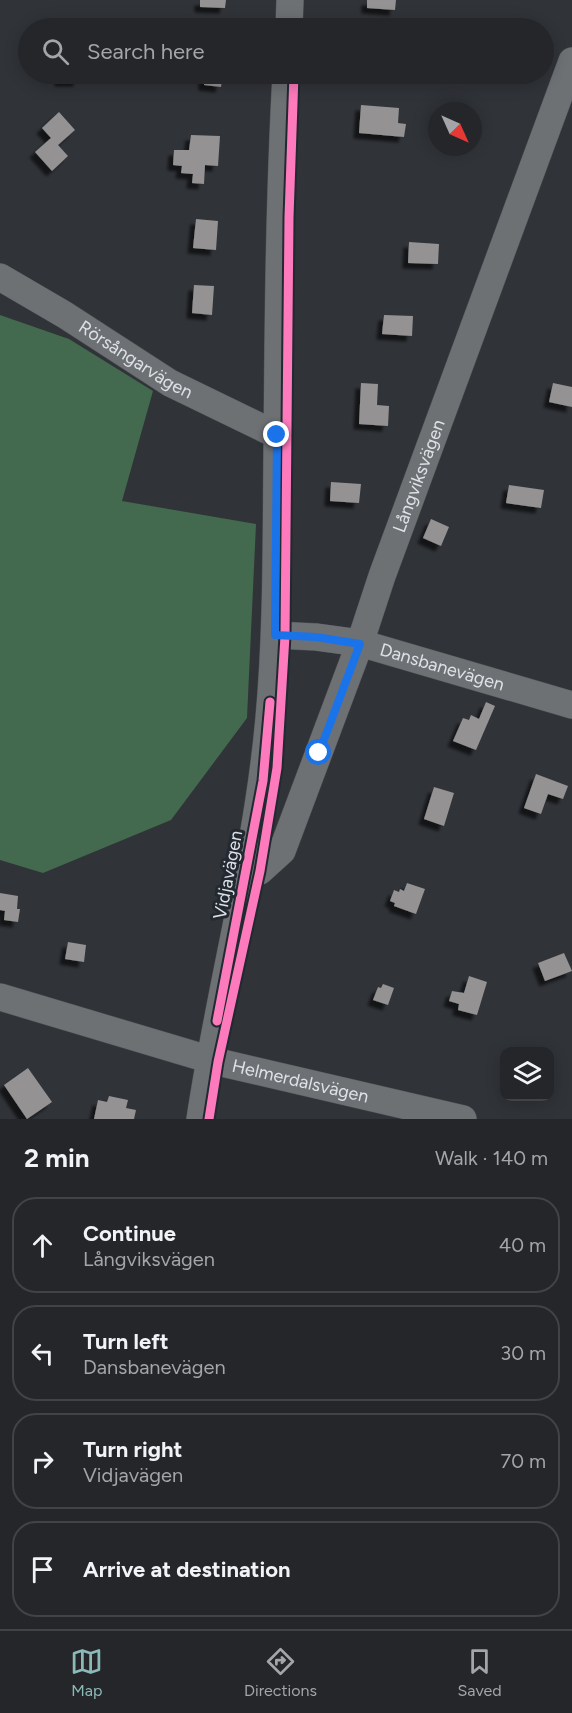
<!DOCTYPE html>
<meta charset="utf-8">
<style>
:root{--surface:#24262a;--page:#303236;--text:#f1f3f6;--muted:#a3a5a8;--line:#414347;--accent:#8bbbb9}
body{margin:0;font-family:Figtree,sans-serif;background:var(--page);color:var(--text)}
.controls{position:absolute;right:18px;bottom:18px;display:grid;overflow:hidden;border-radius:12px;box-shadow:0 3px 15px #0003}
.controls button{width:54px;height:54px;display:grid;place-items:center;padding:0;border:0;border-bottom:2px solid var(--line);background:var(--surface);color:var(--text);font:30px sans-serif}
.compass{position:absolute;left:428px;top:102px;width:54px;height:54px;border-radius:50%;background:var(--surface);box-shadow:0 3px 15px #0003;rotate:135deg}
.stop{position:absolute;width:18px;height:18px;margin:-14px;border:4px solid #1a73e8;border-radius:50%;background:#fff}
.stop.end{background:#1a73e8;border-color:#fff;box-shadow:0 2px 6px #0008}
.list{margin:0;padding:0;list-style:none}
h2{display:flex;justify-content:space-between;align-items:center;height:78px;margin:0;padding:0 24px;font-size:26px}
h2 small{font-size:20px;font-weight:400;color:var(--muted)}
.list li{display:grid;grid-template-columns:39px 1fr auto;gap:18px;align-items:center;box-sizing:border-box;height:96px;margin:0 12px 12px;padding:0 12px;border:2px solid var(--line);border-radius:24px}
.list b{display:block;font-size:22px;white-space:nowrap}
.list p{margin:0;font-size:20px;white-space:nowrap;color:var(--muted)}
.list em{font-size:20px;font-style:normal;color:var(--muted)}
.icon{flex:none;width:33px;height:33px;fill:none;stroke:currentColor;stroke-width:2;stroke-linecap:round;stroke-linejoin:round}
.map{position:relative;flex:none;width:572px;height:1119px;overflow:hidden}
.search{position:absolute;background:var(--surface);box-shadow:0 3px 15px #0003;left:18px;right:18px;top:18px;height:66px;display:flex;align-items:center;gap:15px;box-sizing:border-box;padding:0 21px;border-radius:33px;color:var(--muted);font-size:22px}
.sheet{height:510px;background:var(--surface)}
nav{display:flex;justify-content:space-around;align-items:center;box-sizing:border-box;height:84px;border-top:2px solid var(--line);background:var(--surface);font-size:16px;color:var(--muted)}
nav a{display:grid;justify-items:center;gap:3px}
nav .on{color:var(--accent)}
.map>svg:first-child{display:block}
.forest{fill:#43694e}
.building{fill:#949293;filter:url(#shadow)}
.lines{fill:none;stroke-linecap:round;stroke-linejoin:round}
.minor-casing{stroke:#4c4f53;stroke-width:28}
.minor{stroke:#6e7174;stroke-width:27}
.cycleway-casing{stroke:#222931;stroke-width:13}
.cycleway{stroke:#fd7abc;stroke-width:9}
.route{stroke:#1a73e8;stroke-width:8}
.labels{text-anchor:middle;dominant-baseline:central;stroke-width:6;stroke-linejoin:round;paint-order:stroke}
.street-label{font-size:18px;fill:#dde2e7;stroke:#222931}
</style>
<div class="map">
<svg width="572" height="1119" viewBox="0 0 572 1119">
<defs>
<filter id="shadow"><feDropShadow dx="-5.5" dy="5.5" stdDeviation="1.5" flood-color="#0009"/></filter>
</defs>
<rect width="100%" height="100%" fill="#303338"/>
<!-- forest -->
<path class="forest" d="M0,315L69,339L153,391L122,501L256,524L247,718L171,820L43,873L0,860Z"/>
<!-- building -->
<path class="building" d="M200,0H226L225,8L200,7Z
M367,0H396L395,10L367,8Z
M468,24L515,26V28H468Z
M60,74H79V81H60Z
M199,74H223L221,87L204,85V76H198Z
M361,105L399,108L398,123L406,124L404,137L359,133Z
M59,112L75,130L58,145L68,156L52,171L35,152L51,138L42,128Z
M191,135L220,136L218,166L205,165L204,184L192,183L193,174L181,173L182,166L173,165L174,150H189Z
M196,219L218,221L216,250L193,248Z
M409,242L439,244L438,264L408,263Z
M194,285L214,286L212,315L192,313Z
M384,315L413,316L412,336L382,334Z
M361,383L378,384L377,405L389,406L388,426L359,424Z
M553,383L572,387V407L549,402Z
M331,482L361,484L359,503L330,501Z
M509,485L544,490L541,508L506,503Z
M431,519L449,527L441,546L423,538Z
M486,702L495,706L476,750L453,741L463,718L469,720L471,715L479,719Z
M536,774L568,786L563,799L548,794L541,814L524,808Z
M434,787L454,793L444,826L424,819Z
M407,883L425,889L416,914L394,906L395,903L390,901L394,890L399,892L400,889L404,891Z
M0,893L18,896L17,909H20L18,922L4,920L5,911L0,910Z
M68,942L86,945L84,962L65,959Z
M564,953L572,971L545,981L538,963Z
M469,976L487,982L477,1015L458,1010L459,1004L449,1001L452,991L464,993Z
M383,984L394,988L388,1005L373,1000L378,987L381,988Z
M28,1068L52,1102L27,1119L4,1085Z
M109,1096L128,1100L126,1108L136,1110L134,1119H94L98,1100L107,1102Z"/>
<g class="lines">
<defs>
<g id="minor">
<path d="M289,28L290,0"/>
<path id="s1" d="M0,277L65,315L170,383L277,435"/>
<path id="s2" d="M275,635L316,637L360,643L572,705"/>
<path id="s3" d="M247,870L260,871L282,851L360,643L382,576L572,61"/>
<path id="s4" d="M0,997L218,1062L463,1119"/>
<path d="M200,1119C220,985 257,853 269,718C277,630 276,542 277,454C278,327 279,200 286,74"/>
</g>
</defs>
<!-- minor casing -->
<use href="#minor" class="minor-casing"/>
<!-- minor -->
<use href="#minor" class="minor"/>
<defs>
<path id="cycleway" d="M217,1021L263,781L270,702
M209,1119L218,1062L260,871L277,768L285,636L289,217L294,74"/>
</defs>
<!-- cycleway casing -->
<use href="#cycleway" class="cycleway-casing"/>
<!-- cycleway -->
<use href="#cycleway" class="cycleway"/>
</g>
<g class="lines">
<!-- route -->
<path class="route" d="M277,435L275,635L316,637L360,644L319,753"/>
</g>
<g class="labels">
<!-- street labels -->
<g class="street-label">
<text stroke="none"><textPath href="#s1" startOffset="159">Rörsångarvägen</textPath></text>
<text stroke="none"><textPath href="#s3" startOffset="442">Långviksvägen</textPath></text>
<text stroke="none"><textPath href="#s2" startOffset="171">Dansbanevägen</textPath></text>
<text transform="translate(228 875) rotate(-79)">Vidjavägen</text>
<text stroke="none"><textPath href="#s4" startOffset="312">Helmerdalsvägen</textPath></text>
</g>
</g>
</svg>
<div class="controls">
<button><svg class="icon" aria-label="layers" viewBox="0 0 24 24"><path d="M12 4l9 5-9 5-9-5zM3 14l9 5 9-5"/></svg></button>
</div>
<svg class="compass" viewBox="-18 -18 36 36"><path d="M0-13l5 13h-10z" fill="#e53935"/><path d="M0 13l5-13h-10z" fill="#a3a5a8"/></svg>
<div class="stop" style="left:319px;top:753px"></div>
<div class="stop end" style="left:277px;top:435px"></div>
<div class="search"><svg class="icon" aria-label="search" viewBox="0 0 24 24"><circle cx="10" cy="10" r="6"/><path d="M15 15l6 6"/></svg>Search here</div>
</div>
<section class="sheet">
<h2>2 min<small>Walk · 140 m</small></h2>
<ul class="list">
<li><svg class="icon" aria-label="ahead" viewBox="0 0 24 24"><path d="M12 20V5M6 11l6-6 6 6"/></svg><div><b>Continue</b><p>Långviksvägen</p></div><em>40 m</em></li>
<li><svg class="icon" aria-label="left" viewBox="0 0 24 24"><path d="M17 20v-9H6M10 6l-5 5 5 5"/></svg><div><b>Turn left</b><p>Dansbanevägen</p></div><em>30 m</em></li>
<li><svg class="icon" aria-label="right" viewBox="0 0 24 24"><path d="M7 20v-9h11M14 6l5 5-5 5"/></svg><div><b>Turn right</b><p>Vidjavägen</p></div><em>70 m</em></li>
<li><svg class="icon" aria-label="arrive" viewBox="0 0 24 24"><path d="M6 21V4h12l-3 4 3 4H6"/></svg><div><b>Arrive at destination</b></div></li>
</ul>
</section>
<nav>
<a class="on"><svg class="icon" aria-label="map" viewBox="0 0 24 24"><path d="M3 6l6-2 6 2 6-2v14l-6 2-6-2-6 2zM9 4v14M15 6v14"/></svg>Map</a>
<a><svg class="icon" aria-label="directions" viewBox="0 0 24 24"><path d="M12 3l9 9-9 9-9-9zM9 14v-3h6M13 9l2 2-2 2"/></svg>Directions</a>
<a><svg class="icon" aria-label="saved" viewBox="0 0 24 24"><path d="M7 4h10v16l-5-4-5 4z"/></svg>Saved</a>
</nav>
